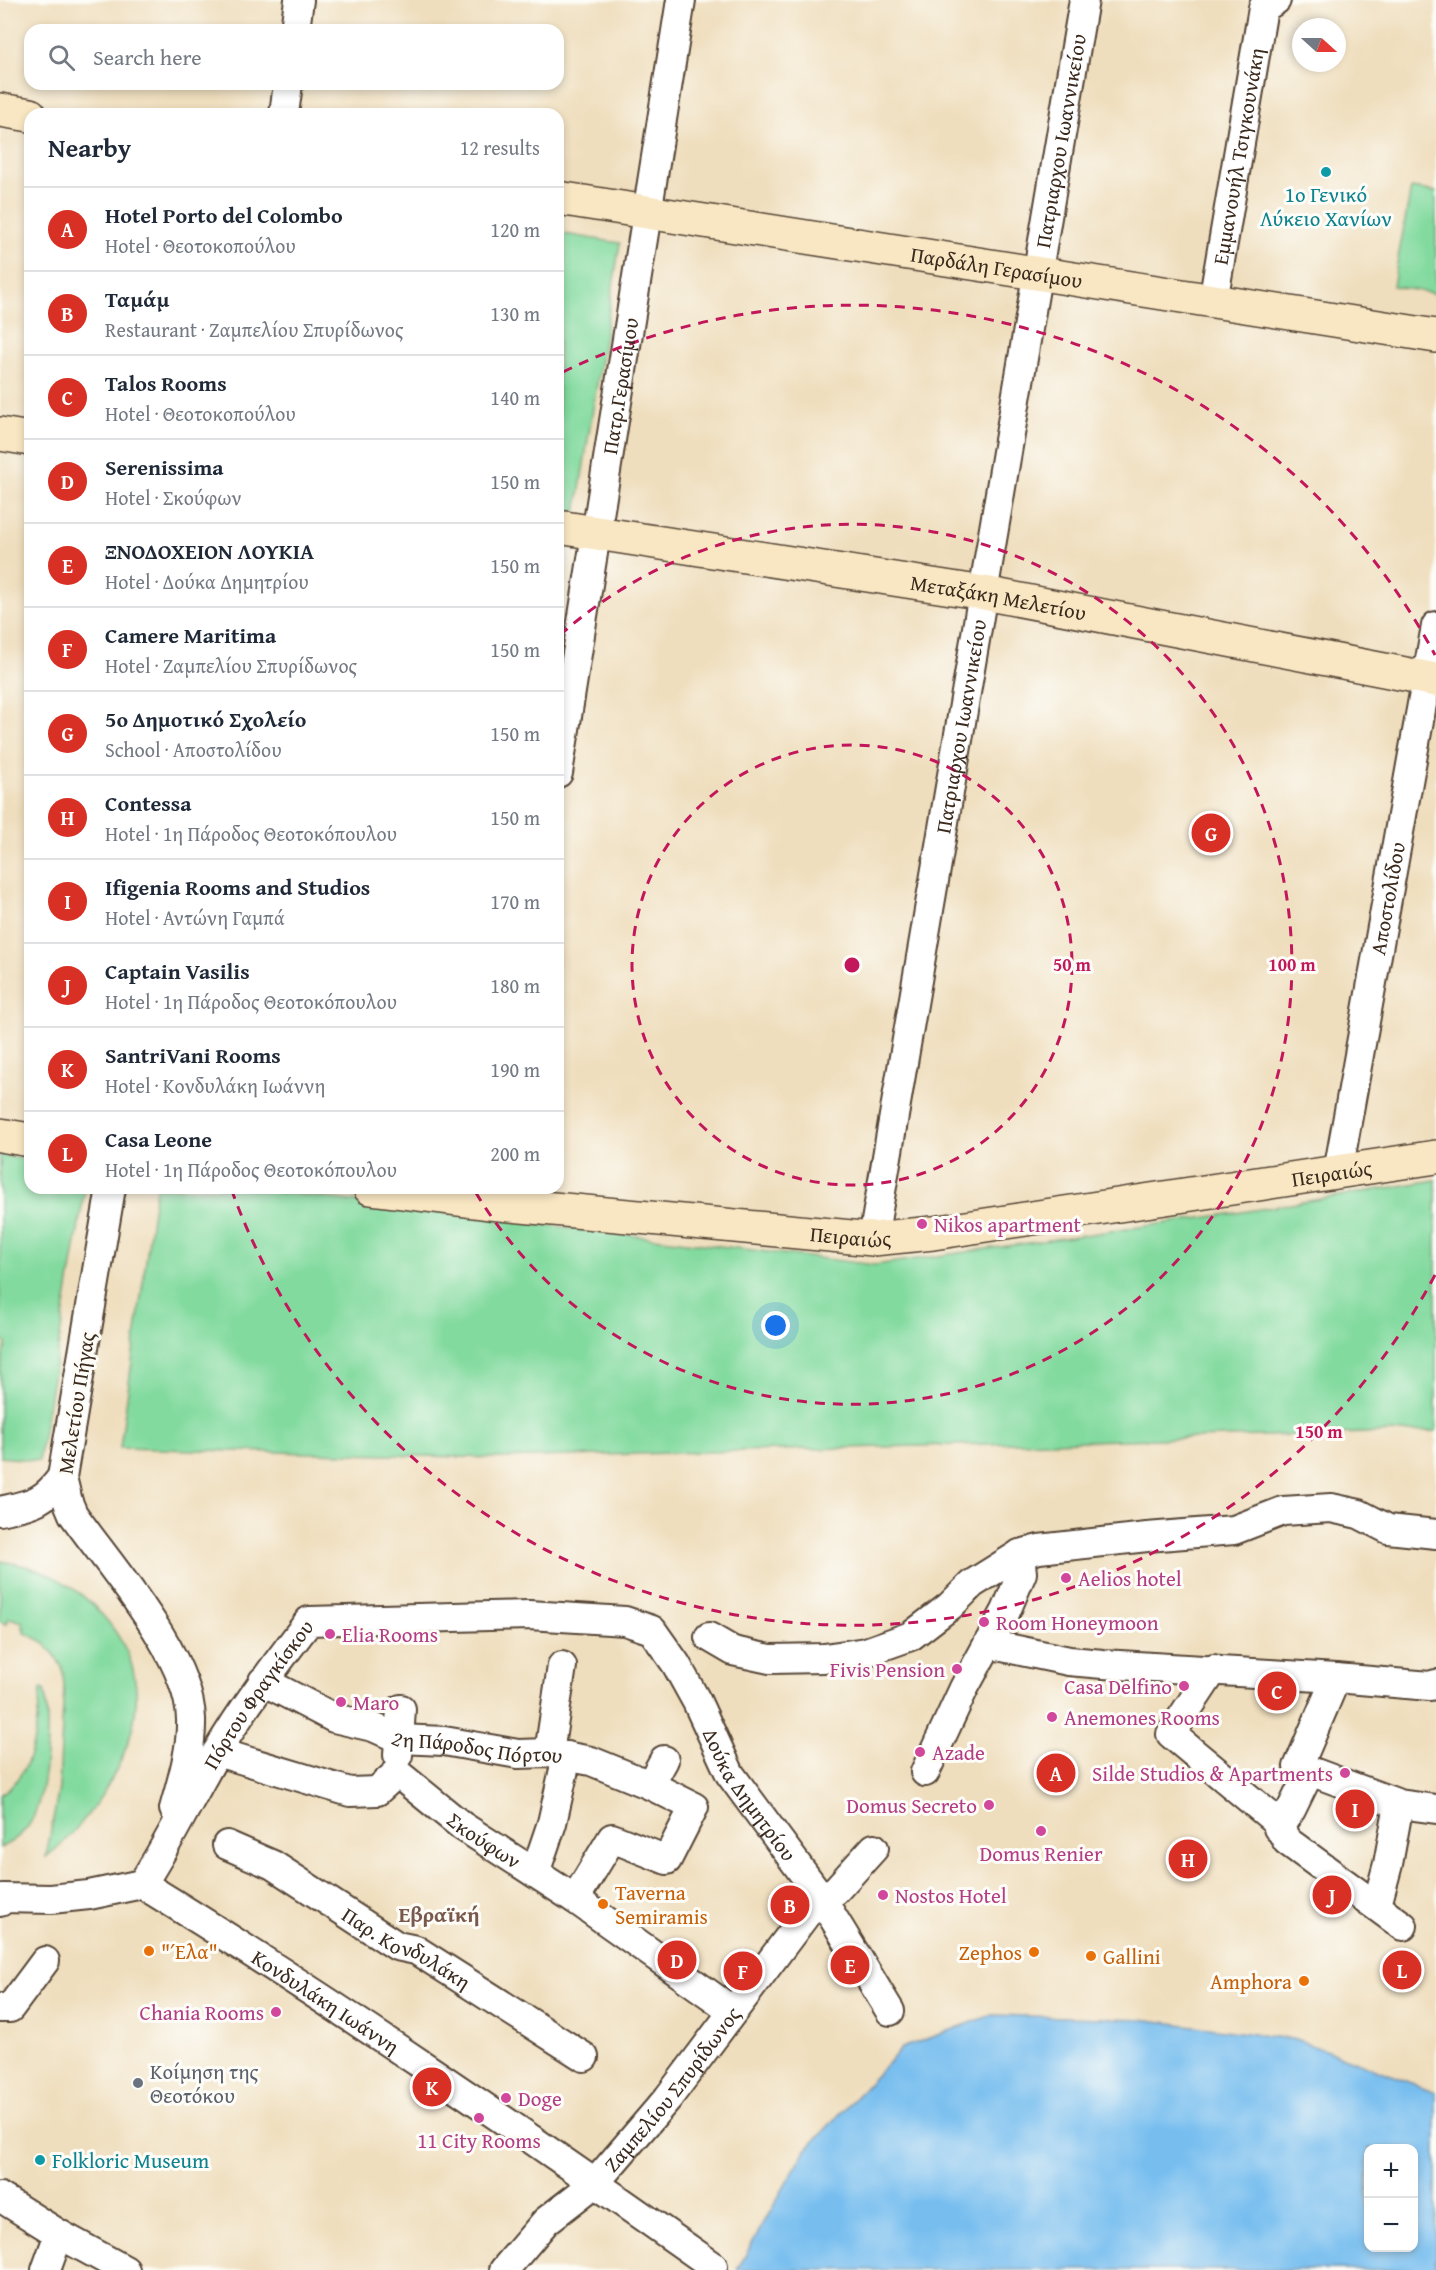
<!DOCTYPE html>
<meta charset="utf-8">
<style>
:root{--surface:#fff;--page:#f2f2f3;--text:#1f2937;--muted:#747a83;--line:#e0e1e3;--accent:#d93025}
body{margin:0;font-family:"Gentium Book Plus",serif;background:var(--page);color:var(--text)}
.controls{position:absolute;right:18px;bottom:18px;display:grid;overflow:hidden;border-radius:12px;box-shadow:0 3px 9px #0003}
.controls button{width:54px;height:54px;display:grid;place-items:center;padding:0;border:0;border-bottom:2px solid var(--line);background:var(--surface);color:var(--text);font:30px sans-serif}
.compass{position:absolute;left:1292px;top:18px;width:54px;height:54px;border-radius:50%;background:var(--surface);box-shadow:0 3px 9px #0003;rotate:111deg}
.you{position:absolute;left:776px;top:1326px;width:21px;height:21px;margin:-15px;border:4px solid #fff;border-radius:50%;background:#1a73e8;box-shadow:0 0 0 9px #1a73e833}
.badge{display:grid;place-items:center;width:39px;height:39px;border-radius:50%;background:var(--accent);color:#fff;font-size:20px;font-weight:700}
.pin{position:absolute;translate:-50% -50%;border:3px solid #fff;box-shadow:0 2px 6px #0006}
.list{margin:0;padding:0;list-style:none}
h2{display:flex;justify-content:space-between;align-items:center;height:78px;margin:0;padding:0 24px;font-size:26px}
h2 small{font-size:20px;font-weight:400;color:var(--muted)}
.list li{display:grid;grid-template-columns:39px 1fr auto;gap:18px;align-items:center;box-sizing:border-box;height:84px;padding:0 24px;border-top:2px solid var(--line)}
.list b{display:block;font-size:22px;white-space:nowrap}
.list p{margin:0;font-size:20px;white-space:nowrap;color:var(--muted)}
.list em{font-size:20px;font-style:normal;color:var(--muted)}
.icon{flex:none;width:33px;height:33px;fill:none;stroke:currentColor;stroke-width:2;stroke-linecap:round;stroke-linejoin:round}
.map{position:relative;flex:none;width:1436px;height:2270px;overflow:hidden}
.search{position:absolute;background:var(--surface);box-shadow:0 3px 9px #0003;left:24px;top:24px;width:540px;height:66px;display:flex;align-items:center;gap:15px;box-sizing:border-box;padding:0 21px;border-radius:18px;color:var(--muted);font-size:22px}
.panel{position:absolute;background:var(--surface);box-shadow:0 3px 9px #0003;left:24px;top:108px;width:540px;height:1086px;border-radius:18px}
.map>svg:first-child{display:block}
.green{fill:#82da9f;stroke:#5e825e;stroke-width:1.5}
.water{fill:#77beef;stroke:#597486;stroke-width:1.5;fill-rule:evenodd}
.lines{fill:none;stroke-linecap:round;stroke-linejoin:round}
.street-casing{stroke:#564536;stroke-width:32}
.secondary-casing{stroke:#564536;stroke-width:36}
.street{stroke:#fff;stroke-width:28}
.secondary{stroke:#f9e7c3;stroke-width:33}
.ring{fill:none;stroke:#c2185b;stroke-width:3;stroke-dasharray:10 8}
.culture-dot{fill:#0f9aa8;stroke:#fdfcf7;stroke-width:2}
.hotel-dot{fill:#d1479c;stroke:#fdfcf7;stroke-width:2}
.food-dot{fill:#e8710a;stroke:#fdfcf7;stroke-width:2}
.worship-dot{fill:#6b7280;stroke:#fdfcf7;stroke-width:2}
.labels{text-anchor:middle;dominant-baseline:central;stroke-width:6;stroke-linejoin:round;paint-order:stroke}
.street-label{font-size:21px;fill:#3b2a1e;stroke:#fdfcf7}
.culture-label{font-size:21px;fill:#0d838f;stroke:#fdfcf7}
.hotel-label{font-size:21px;fill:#b23c85;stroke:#fdfcf7;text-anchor:start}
.food-label{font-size:21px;fill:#c56008;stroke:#fdfcf7;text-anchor:start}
.worship-label{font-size:21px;fill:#5b616d;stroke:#fdfcf7;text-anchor:start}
.neighbourhood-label{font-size:22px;font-weight:bold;fill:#79594d;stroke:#fdfcf7}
.centre{fill:#c2185b;stroke:#fdfcf7;stroke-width:3}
.ring-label{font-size:18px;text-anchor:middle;font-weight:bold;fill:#c2185b;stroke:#fdfcf7;stroke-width:6;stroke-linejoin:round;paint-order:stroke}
</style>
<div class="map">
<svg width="1436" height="2270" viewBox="0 0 1436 2270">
<rect width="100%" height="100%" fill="#fdfcf7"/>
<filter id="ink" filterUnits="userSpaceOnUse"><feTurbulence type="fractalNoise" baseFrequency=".0167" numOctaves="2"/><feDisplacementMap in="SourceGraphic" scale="12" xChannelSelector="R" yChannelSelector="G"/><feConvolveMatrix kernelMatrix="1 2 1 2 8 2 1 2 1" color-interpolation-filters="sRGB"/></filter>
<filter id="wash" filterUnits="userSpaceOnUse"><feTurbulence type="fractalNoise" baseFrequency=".008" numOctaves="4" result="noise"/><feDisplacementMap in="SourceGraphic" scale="24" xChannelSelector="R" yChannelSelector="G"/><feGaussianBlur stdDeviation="1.35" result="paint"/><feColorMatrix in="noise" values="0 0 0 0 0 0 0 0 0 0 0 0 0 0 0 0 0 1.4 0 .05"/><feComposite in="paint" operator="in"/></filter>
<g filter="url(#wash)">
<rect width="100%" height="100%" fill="#efdebd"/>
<!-- green -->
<path class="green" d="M1411,188L1436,192V294L1393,286Z
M558,233L620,243L575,519L558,516Z
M0,1155L30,1160V1188H85L39,1461L0,1457V1372L6,1344L0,1337Z
M1436,1180V1431L499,1458L120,1448L156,1188H244L875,1265L1236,1213Z
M0,1561C37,1566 66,1579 93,1605C113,1625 131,1651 135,1680C145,1742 93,1821 46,1857L59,1788L64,1685L62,1667L54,1654L42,1641L23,1632L25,1628L22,1627L23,1622L9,1618L6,1624L0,1622Z
M41,1689H44C51,1720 47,1804 26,1829C19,1837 10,1843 0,1848V1795C36,1772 36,1727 41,1689Z"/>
<!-- water -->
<path class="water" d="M992,2015L1141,2019L1298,2040L1436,2092V2270H737L804,2152L902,2048ZM1368,2148H1414V2248H1368Z"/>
</g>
<g filter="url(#ink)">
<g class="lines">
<defs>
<g id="street">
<path d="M295,30L299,0"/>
<path d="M284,114L288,84"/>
<path id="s1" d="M1213,302L1263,8L1276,0"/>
<path id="s2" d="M558,773L681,0"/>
<path id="s3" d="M1338,1172L1436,626"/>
<path d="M111,1188L62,1477L68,1502L73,1514C110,1567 189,1654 191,1719C192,1749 182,1780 174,1809"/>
<path id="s4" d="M873,1239L1084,0"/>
<path d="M0,1511C31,1504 42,1504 62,1477"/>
<path d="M709,1637L733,1651L770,1659L824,1658L866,1652L911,1636L950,1606L972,1584L1020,1554L1039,1549L1147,1537L1234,1530L1283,1511L1331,1508L1359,1514L1388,1529L1436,1534"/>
<path d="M988,1644L1069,1661L1103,1664L1336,1678L1430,1686L1436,1684"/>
<path d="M1214,1669L1171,1734L1276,1821L1287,1841L1403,1926"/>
<path id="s5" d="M263,1681L334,1718L373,1727L400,1739L444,1741L518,1754L549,1753L591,1761L650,1785L694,1807L667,1860L612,1838L575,1899"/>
<path id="s6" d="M217,1752L350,1792L377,1791L397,1773L462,1826L575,1899L733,2011"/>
<path d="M549,1753L562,1666"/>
<path d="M398,1755L401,1709"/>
<path d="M1310,1771L1399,1804L1436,1809"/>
<path d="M925,1772L964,1688L1006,1611L1022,1573L1020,1554"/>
<path d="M650,1785L664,1760"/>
<path d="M1278,1828L1291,1810L1310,1771L1298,1767L1336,1678"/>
<path id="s7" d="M227,1845L273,1865L397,1946L416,1950L584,2057"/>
<path d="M535,1873L552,1823L567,1756"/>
<path id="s8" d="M142,1884C337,2004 526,2134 713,2266"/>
<path id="s9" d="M0,1902L3,1898L51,1899L89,1895L142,1884C170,1841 191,1796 217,1752C244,1706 277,1663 309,1621L529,1615L625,1621L652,1630L676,1664L697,1702L730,1774L820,1896L890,2011"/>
<path d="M1377,1905L1388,1864L1399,1804"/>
<path d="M0,2008H10L45,1961"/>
<path d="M0,2197L59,2234L125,2270"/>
<path d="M46,2270L59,2234"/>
<path id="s10" d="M504,2270L546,2221L595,2183L668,2098L820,1896L835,1891L874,1848"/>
</g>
<g id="secondary">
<path d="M0,110L30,115"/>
<path id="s11" d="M558,198L1436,336"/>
<path d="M0,434L30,439"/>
<path id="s12" d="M558,527L984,593L1436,680"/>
<path d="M0,1135L30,1140"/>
<path id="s13" d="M370,1188L489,1203L873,1239L933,1233L1436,1157"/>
</g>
</defs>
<!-- street casing -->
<use href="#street" class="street-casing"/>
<!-- secondary casing -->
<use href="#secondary" class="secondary-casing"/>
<!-- street -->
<use href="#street" class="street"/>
<!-- secondary -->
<use href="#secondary" class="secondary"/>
</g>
</g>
<!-- distance rings -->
<g class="ring">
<circle cx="852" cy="965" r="220"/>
<path d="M560 635A440 440 0 1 1 473 1188"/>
<path d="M1435 1275A660 660 0 0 1 232 1191M563 372A660 660 0 0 1 1435 655"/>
</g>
<!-- markers -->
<g class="culture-dot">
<circle cx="1326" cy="172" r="6"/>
<circle cx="40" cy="2160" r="6"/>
</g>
<g class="hotel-dot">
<circle cx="922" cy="1224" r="6"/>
<circle cx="1066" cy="1578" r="6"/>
<circle cx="984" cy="1622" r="6"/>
<circle cx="330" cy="1634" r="6"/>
<circle cx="957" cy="1669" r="6"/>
<circle cx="1184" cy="1686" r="6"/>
<circle cx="341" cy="1702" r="6"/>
<circle cx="1052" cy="1717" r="6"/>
<circle cx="920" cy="1752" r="6"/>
<circle cx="1345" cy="1773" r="6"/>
<circle cx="989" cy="1805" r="6"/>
<circle cx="1041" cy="1831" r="6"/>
<circle cx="883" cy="1895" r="6"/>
<circle cx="276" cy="2012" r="6"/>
<circle cx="506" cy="2098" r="6"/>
<circle cx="479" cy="2118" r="6"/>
</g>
<g class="food-dot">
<circle cx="603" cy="1904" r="6"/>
<circle cx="149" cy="1951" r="6"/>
<circle cx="1034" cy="1952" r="6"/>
<circle cx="1091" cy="1956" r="6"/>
<circle cx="1304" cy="1981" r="6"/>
</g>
<circle class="worship-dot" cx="138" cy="2083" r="6"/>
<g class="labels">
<!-- street labels -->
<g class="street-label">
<text stroke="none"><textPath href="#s4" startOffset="1114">Πατριαρχου Ιωαννικείου</textPath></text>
<text stroke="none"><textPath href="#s1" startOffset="148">Εμμανουήλ Τσιγκουνάκη</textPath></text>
<text stroke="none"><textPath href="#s11" startOffset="444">Παρδάλη Γερασίμου</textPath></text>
<text stroke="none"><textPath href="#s2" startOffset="392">Πατρ.Γερασίμου</textPath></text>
<text stroke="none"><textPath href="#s12" startOffset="446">Μεταξάκη Μελετίου</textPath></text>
<text stroke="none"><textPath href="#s4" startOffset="520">Πατριαρχου Ιωαννικείου</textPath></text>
<text stroke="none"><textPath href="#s3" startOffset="278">Αποστολίδου</textPath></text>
<text stroke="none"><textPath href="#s13" startOffset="969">Πειραιώς</textPath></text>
<text stroke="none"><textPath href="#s13" startOffset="483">Πειραιώς</textPath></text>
<text transform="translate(76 1403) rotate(-81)">Μελετίου Πήγας</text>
<text stroke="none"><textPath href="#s9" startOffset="368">Πόρτου Φραγκίσκου</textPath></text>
<text stroke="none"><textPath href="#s5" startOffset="228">2η Πάροδος Πόρτου</textPath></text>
<text stroke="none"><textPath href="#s9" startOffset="994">Δούκα Δημητρίου</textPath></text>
<text stroke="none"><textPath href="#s6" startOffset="303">Σκούφων</textPath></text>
<text stroke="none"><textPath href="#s7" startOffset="208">Παρ. Κονδυλάκη</textPath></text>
<text stroke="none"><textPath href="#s8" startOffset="218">Κονδυλάκη Ιωάννη</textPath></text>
<text stroke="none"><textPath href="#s10" startOffset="248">Ζαμπελίου Σπυρίδωνος</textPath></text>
</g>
<!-- culture labels -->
<g class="culture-label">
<text x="1326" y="194">1ο Γενικό<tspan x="1326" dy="24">Λύκειο Χανίων</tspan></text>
<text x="52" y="2160" text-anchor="start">Folkloric Museum</text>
</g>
<!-- hotel labels -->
<g class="hotel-label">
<text x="934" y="1224">Nikos apartment</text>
<text x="1078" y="1578">Aelios hotel</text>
<text x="996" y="1622">Room Honeymoon</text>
<text x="342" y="1634">Elia Rooms</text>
<text x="945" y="1669" text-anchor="end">Fivis Pension</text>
<text x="1172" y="1686" text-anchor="end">Casa Delfino</text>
<text x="353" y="1702">Maro</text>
<text x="1064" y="1717">Anemones Rooms</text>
<text x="932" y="1752">Azade</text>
<text x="1333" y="1773" text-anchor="end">Silde Studios &amp; Apartments</text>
<text x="977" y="1805" text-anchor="end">Domus Secreto</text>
<text x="1041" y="1853" text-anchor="middle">Domus Renier</text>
<text x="895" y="1895">Nostos Hotel</text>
<text x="264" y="2012" text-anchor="end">Chania Rooms</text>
<text x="518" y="2098">Doge</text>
<text x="479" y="2140" text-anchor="middle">11 City Rooms</text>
</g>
<!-- food labels -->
<g class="food-label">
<text x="615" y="1892">Taverna<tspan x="615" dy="24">Semiramis</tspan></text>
<text x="161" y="1951">"Έλα"</text>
<text x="1022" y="1952" text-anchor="end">Zephos</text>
<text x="1103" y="1956">Gallini</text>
<text x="1292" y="1981" text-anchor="end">Amphora</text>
</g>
<!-- worship labels -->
<g class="worship-label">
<text x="150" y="2071">Κοίμηση της<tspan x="150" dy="24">Θεοτόκου</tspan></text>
</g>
<!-- neighbourhood labels -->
<g class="neighbourhood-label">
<text x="439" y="1914">Εβραϊκή</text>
</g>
</g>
<circle cx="852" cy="965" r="9" class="centre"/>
<g class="ring-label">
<text x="1072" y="971">50 m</text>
<text x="1292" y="971">100 m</text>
<text x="1319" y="1438">150 m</text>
</g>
</svg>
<div class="controls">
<button>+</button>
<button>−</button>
</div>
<svg class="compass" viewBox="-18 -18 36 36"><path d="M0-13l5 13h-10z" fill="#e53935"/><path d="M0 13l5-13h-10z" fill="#747a83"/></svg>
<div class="you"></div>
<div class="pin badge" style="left:1056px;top:1773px">A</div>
<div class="pin badge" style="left:790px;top:1905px">B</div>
<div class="pin badge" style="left:1277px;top:1691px">C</div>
<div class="pin badge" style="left:677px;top:1960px">D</div>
<div class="pin badge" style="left:850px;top:1965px">E</div>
<div class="pin badge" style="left:743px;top:1971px">F</div>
<div class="pin badge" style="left:1211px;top:833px">G</div>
<div class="pin badge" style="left:1188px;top:1859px">H</div>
<div class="pin badge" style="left:1355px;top:1809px">I</div>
<div class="pin badge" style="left:1332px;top:1895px">J</div>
<div class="pin badge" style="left:432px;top:2087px">K</div>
<div class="pin badge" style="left:1402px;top:1970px">L</div>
<div class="search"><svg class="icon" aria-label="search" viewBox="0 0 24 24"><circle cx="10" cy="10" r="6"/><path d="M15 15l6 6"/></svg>Search here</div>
<section class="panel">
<h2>Nearby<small>12 results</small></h2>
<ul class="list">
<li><span class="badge">A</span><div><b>Hotel Porto del Colombo</b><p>Hotel · Θεοτοκοπούλου</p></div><em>120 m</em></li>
<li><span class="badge">B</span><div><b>Ταμάμ</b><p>Restaurant · Ζαμπελίου Σπυρίδωνος</p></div><em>130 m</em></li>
<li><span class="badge">C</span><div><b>Talos Rooms</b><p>Hotel · Θεοτοκοπούλου</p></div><em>140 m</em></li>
<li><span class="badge">D</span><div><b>Serenissima</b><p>Hotel · Σκούφων</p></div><em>150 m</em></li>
<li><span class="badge">E</span><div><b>ΞΝΟΔΟΧΕΙΟΝ ΛΟΥΚΙΑ</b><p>Hotel · Δούκα Δημητρίου</p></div><em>150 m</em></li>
<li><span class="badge">F</span><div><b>Camere Maritima</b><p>Hotel · Ζαμπελίου Σπυρίδωνος</p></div><em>150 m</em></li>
<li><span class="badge">G</span><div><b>5ο Δημοτικό Σχολείο</b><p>School · Αποστολίδου</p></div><em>150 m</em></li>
<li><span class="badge">H</span><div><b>Contessa</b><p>Hotel · 1η Πάροδος Θεοτοκόπουλου</p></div><em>150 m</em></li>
<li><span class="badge">I</span><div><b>Ifigenia Rooms and Studios</b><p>Hotel · Αντώνη Γαμπά</p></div><em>170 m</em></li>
<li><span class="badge">J</span><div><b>Captain Vasilis</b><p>Hotel · 1η Πάροδος Θεοτοκόπουλου</p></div><em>180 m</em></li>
<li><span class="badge">K</span><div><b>SantriVani Rooms</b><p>Hotel · Κονδυλάκη Ιωάννη</p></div><em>190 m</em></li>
<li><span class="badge">L</span><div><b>Casa Leone</b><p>Hotel · 1η Πάροδος Θεοτοκόπουλου</p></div><em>200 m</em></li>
</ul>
</section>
</div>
